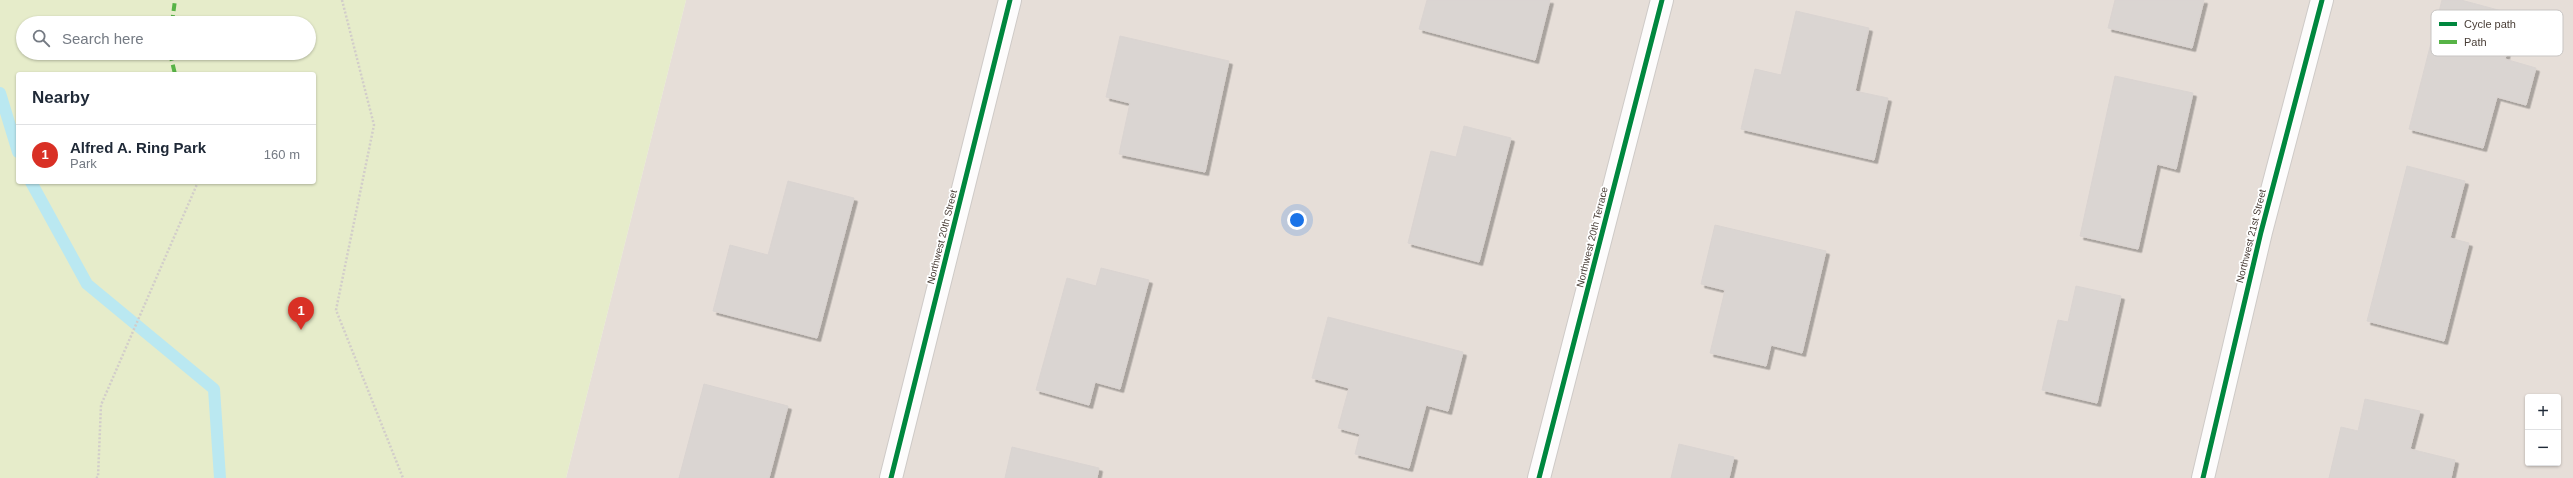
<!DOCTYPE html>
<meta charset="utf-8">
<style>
:root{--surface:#fff;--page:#f2f2f3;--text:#1f2937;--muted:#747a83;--line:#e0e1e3;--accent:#d93025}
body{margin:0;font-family:Helvetica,sans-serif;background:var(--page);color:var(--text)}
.controls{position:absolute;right:12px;bottom:12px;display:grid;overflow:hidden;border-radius:4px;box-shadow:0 1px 3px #0004}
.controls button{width:36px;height:36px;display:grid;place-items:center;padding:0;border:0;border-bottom:1px solid var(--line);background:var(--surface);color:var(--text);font:20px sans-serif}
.you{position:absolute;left:1297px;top:220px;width:14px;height:14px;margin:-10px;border:3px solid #fff;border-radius:50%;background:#1a73e8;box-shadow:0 0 0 6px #1a73e833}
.badge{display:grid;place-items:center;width:26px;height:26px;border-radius:50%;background:var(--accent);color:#fff;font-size:13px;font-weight:700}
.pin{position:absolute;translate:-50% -33px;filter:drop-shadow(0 1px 2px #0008)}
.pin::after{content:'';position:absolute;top:21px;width:14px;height:12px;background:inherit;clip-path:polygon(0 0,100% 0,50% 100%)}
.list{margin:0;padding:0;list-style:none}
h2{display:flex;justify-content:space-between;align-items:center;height:52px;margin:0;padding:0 16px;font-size:17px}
h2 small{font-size:13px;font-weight:400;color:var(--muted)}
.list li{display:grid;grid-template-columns:26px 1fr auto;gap:12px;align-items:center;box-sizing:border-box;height:60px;padding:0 16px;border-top:1px solid var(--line)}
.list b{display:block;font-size:15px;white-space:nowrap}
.list p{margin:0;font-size:13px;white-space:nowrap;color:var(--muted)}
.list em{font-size:13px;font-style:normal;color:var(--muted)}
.icon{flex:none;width:22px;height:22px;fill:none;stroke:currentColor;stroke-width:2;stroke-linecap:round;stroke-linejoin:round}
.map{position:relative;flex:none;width:2573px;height:478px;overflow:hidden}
.search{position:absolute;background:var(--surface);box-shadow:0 1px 3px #0004;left:16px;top:16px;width:300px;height:44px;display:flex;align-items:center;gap:10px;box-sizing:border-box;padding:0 14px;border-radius:22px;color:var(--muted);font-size:15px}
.panel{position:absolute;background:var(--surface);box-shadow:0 1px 3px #0004;left:16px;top:72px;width:300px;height:112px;border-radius:4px}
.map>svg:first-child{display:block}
.residential{fill:#e6ded8;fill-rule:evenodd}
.park{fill:#e6ecca;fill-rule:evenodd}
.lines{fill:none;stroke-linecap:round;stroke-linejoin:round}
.stream{stroke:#bae8f1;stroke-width:12}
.building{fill:#dad5d2;stroke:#dad4d1;filter:url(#shadow)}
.minor-casing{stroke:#cecac7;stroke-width:24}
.path{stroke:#d2cdca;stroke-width:2.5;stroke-dasharray:2 2;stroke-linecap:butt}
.minor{stroke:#fdfcfc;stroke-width:22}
.quiet{stroke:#57b346;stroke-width:4;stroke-dasharray:8 4;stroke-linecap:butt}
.cycleway-casing{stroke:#fff;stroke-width:8}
.cycleway{stroke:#00873e;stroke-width:5}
.labels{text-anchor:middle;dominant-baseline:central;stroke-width:3.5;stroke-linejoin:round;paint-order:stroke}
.street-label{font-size:10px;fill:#483d36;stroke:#fff}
.key{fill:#fff;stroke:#c8c5c3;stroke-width:1}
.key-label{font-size:11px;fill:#483d36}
</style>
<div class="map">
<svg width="2573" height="478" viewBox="0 0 2573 478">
<defs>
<filter id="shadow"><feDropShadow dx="3.5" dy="3.5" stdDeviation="0" flood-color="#0004"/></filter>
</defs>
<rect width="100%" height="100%" fill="#f1eeeb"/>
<!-- residential -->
<path class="residential" d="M686,0H2573V478H566ZM2528,397H2558V463H2528Z"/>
<!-- park -->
<path class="park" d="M0,0H686L566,478H0ZM23,23H309V53H23ZM18,74H314V182H18Z"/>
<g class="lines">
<!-- stream -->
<path class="stream" d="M0,93L18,152
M31,182L87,284L214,389L220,478"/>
</g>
<!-- building -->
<path class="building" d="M1427,0H1550L1535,60L1419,29Z
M2115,0H2204L2192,48L2108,28Z
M2442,0H2461L2517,15L2505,59L2536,68L2526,105L2497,97L2483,148L2409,129Z
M1796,11L1869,28L1855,91L1888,98L1874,160L1741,129L1755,69L1781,75Z
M1120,36L1229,61L1205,172L1119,154L1130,103L1106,97Z
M2115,76L2193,93L2176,169L2157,164L2138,249L2080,236Z
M1464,126L1511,138L1479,262L1408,243L1431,151L1456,157Z
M2407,166L2465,181L2450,238L2469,243L2444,341L2367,321Z
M788,181L854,198L817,338L713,311L730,245L768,255Z
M1715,225L1826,251L1802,353L1771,345L1766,366L1710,353L1725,290L1701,284Z
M1101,268L1149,280L1120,389L1095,382L1089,405L1036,390L1067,278L1096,286Z
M2076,286L2121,296L2097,403L2042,390L2058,320L2068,322Z
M1328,317L1463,352L1448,411L1426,405L1409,468L1355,454L1360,434L1338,428L1349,388L1312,378Z
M704,384L788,406L769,478H679Z
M2365,399L2420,411L2410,449L2455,460L2451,478H2329L2341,427L2358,431Z
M1679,444L1734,457L1729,478H1671Z
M1012,447L1099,468L1097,478H1005Z"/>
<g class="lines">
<defs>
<path id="minor" d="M891,478L1010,0
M1539,478L1662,0
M2203,478L2261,232L2322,0"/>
</defs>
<!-- minor casing -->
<use href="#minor" class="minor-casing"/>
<!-- path -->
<path class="path" d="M342,0L374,125L336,310L403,478
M96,478L98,477L101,405L198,182"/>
<!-- minor -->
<use href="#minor" class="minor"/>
<!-- quiet -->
<path class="quiet" d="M172,23L175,0
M170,53L175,74"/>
<defs>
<path id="cycleway" d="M891,478L1010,0
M1539,478L1662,0
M2203,478L2261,232L2322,0"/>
</defs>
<!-- cycleway casing -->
<use href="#cycleway" class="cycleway-casing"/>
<!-- cycleway -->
<use href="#cycleway" class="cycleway"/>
</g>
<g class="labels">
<!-- street labels -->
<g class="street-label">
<text transform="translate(2251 236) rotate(-76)">Northwest 21st Street</text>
<text transform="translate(942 237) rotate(-76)">Northwest 20th Street</text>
<text transform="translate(1592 237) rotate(-76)">Northwest 20th Terrace</text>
</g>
</g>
<!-- legend -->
<rect x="2431" y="10" width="132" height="46" rx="6" class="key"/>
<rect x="2439" y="22" width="18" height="4" fill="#00873e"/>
<rect x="2439" y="40" width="18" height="4" fill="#57b346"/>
<g class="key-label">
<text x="2464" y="28">Cycle path</text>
<text x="2464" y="46">Path</text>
</g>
</svg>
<div class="controls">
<button>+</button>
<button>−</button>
</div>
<div class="you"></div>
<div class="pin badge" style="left:301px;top:330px">1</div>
<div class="search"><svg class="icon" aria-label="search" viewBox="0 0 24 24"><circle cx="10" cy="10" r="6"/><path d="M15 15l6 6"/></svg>Search here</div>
<section class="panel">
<h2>Nearby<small></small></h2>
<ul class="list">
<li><span class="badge">1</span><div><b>Alfred A. Ring Park</b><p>Park</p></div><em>160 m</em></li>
</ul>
</section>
</div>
